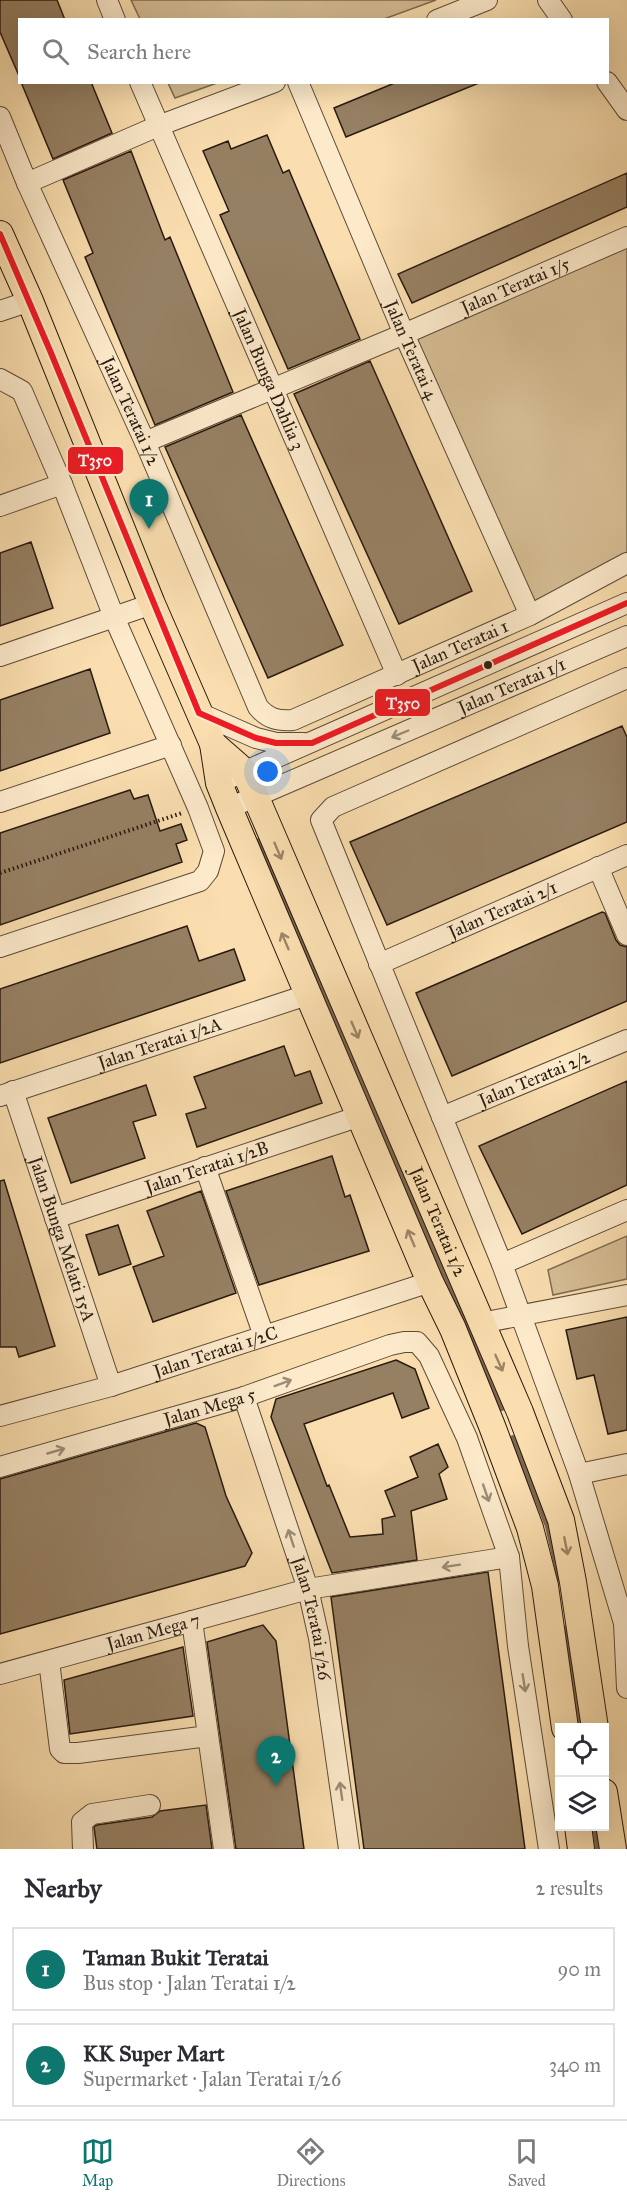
<!DOCTYPE html>
<meta charset="utf-8">
<style>
:root{--surface:#fff;--page:#f2f2f3;--text:#2b2b33;--muted:#7c7c81;--line:#e1e1e2;--accent:#0f766e}
body{margin:0;font-family:"IM FELL Great Primer",serif;background:var(--page);color:var(--text)}
.controls{position:absolute;right:18px;bottom:18px;display:grid;overflow:hidden;border-radius:0px;box-shadow:0 6px 24px #0002}
.controls button{width:54px;height:54px;display:grid;place-items:center;padding:0;border:0;border-bottom:2px solid var(--line);background:var(--surface);color:var(--text);font:30px sans-serif}
.you{position:absolute;left:268px;top:772px;width:21px;height:21px;margin:-15px;border:4px solid #fff;border-radius:50%;background:#1a73e8;box-shadow:0 0 0 9px #1a73e833}
.badge{display:grid;place-items:center;width:39px;height:39px;border-radius:50%;background:var(--accent);color:#fff;font-size:20px;font-weight:700}
.pin{position:absolute;translate:-50% -50px;filter:drop-shadow(0 2px 3px #0008)}
.pin::after{content:'';position:absolute;top:32px;width:21px;height:18px;background:inherit;clip-path:polygon(0 0,100% 0,50% 100%)}
.list{margin:0;padding:0;list-style:none}
h2{display:flex;justify-content:space-between;align-items:center;height:78px;margin:0;padding:0 24px;font-size:26px}
h2 small{font-size:20px;font-weight:400;color:var(--muted)}
.list li{display:grid;grid-template-columns:39px 1fr auto;gap:18px;align-items:center;box-sizing:border-box;height:84px;margin:0 12px 12px;padding:0 12px;border:2px solid var(--line);border-radius:0px}
.list b{display:block;font-size:22px;white-space:nowrap}
.list p{margin:0;font-size:20px;white-space:nowrap;color:var(--muted)}
.list em{font-size:20px;font-style:normal;color:var(--muted)}
.icon{flex:none;width:33px;height:33px;fill:none;stroke:currentColor;stroke-width:2;stroke-linecap:round;stroke-linejoin:round}
.map{position:relative;flex:none;width:627px;height:1849px;overflow:hidden}
.search{position:absolute;background:var(--surface);box-shadow:0 6px 24px #0002;left:18px;right:18px;top:18px;height:66px;display:flex;align-items:center;gap:15px;box-sizing:border-box;padding:0 21px;border-radius:0px;color:var(--muted);font-size:22px}
.sheet{height:270px;background:var(--surface)}
nav{display:flex;justify-content:space-around;align-items:center;box-sizing:border-box;height:84px;border-top:2px solid var(--line);background:var(--surface);font-size:16px;color:var(--muted)}
nav a{display:grid;justify-items:center;gap:3px}
nav .on{color:var(--accent)}
.map>svg:first-child{display:block}
.green{fill:#d6bd94;stroke:#806c52;stroke-width:1.5}
.lines{fill:none;stroke-linecap:round;stroke-linejoin:round}
.stream{stroke:#7c674f;stroke-width:6}
.building{fill:#968063;stroke:#291a10;stroke-width:1.5}
.minor-casing{stroke:#5d4b38;stroke-width:22}
.major-casing{stroke:#291a10;stroke-width:28}
.path{stroke:#291a10;stroke-width:4;stroke-dasharray:1.5 3;stroke-linecap:butt}
.minor{stroke:#fceacb;stroke-width:20}
.major{stroke:#fadeaf;stroke-width:26}
.bus-1-casing{stroke:#fceacb;stroke-width:10}
.bus-1{stroke:#ed1b24;stroke-width:6}
.oneway{stroke:#9d8c77}
.oneway2{stroke:#9c8667}
.bus-dot{fill:#291a10;stroke:#fceacb;stroke-width:2}
.labels{text-anchor:middle;dominant-baseline:central;stroke-width:5;stroke-linejoin:round;paint-order:stroke}
.street-label{font-size:18px;fill:#291a10;stroke:#fceacb}
.line-badge{stroke:#fceacb;stroke-width:2}
.badge-label{font-size:16px;text-anchor:middle;font-weight:bold;fill:#fff}
</style>
<div class="map">
<svg width="627" height="1849" viewBox="0 0 627 1849">
<rect width="100%" height="100%" fill="#fadeaf"/>
<filter id="stains"><feTurbulence type="fractalNoise" baseFrequency=".00333" numOctaves="4"/><feColorMatrix values="0 0 0 0 .2 0 0 0 0 .09 0 0 0 0 .02 0 0 0 .5 -.17"/></filter>
<radialGradient id="worn" r=".72"><stop offset=".6" stop-color="#630" stop-opacity="0"/><stop offset="1" stop-color="#630" stop-opacity=".3"/></radialGradient>
<!-- green -->
<path class="green" d="M131,0H436L384,19H140Z
M168,83H217L175,98Z
M627,246V553L534,602L416,338Z
M627,1236V1279L553,1295L548,1270Z"/>
<g class="lines">
<!-- stream -->
<path class="stream" d="M259,841L502,1408
M513,1438L548,1526L560,1579
M567,1628L581,1728
M595,1826L598,1849"/>
</g>
<!-- building -->
<path class="building" d="M0,0H57L65,20H20V78L0,32Z
M21,82H91L112,133L53,159Z
M397,82H479V83L346,137L334,108Z
M267,135L283,173L289,170L360,339L288,369L220,215L229,211L203,151L228,141L231,149Z
M131,151L165,240L170,237L233,392L155,425L85,257L93,253L63,180Z
M627,173V207L412,303L398,274Z
M370,361L472,591L399,624L294,394Z
M241,415L343,645L268,678L165,447Z
M31,542L53,608L0,626V553Z
M90,669L110,733L0,771V700Z
M622,726L627,737V822L387,925L350,842Z
M130,790L134,799L148,795L160,831L181,824L187,840L176,844L182,862L0,925V833Z
M602,912L605,913L616,940L620,945L627,947V1001L452,1076L416,993Z
M187,926L199,961L234,949L245,980L0,1063V989Z
M284,1046L295,1076L310,1071L322,1103L197,1147L186,1114L206,1108L194,1077Z
M627,1081V1185L522,1234L479,1146Z
M146,1085L156,1115L133,1122L145,1158L71,1183L48,1118Z
M332,1156L345,1197L350,1195L369,1251L259,1285L226,1191Z
M4,1180L55,1346L19,1357L16,1347H0V1181Z
M201,1191L236,1293L153,1322L133,1267L164,1256L147,1211Z
M118,1225L131,1264L99,1275L86,1235Z
M627,1317V1430L608,1434L594,1375L577,1379L566,1330Z
M396,1360L415,1369L429,1408L402,1418L393,1393L304,1424L327,1486L329,1485L350,1537L383,1534L382,1519L395,1516L385,1491L418,1477L410,1457L438,1444L448,1467L439,1474L447,1499L411,1511L417,1560L332,1573L271,1417L276,1399Z
M196,1423L205,1427L226,1496L252,1553L245,1566L0,1634V1479Z
M488,1572L525,1849H364L331,1597Z
M263,1625L276,1641L304,1849H236L207,1642Z
M183,1647L193,1716L70,1734L64,1680Z
M206,1805L212,1849H97L94,1827L97,1825L152,1817L160,1811Z"/>
<g class="lines">
<defs>
<g id="minor">
<path d="M107,0L115,20"/>
<path d="M548,0L562,20"/>
<path d="M437,20L487,0"/>
<path id="s1" d="M140,82L397,675"/>
<path id="s2" d="M298,82L404,334L530,615"/>
<path d="M607,82L627,110"/>
<path id="s3" d="M0,117L27,183L145,442L258,707C268,719 278,721 293,720L530,615L627,563"/>
<path d="M27,183L158,126L275,82"/>
<path d="M0,311L30,301"/>
<path d="M0,379L22,391L62,484L114,617L198,808L214,851L208,871L200,881L0,947"/>
<path id="s4" d="M145,442L404,334L627,237"/>
<path d="M0,506L62,484"/>
<path d="M0,656L152,604"/>
<path d="M627,678L333,807L321,820L502,1264L579,1474L624,1623L627,1688"/>
<path d="M199,713L256,738L276,743H304"/>
<path d="M232,777L627,603"/>
<path d="M0,802L171,745"/>
<path id="s5" d="M229,808L627,636"/>
<path d="M598,867L627,935"/>
<path id="s6" d="M379,964L627,855"/>
<path id="s7" d="M13,1091L111,1386"/>
<path id="s8" d="M0,1096L307,995"/>
<path id="s9" d="M442,1117L627,1040"/>
<path d="M205,1167L264,1336"/>
<path id="s10" d="M55,1218L360,1116"/>
<path d="M502,1264L627,1210"/>
<path d="M481,1323L627,1295"/>
<path id="s11" d="M244,1397L308,1589L319,1638L349,1849"/>
<path id="s12" d="M0,1416L111,1386L430,1282"/>
<path id="s13" d="M0,1467L244,1397L390,1345L404,1342H417L429,1356L467,1438L509,1557L518,1646L549,1849"/>
<path d="M579,1474L627,1464"/>
<path d="M192,1621L224,1849"/>
<path d="M49,1661L60,1749L64,1753H78L208,1736"/>
<path id="s14" d="M0,1674L308,1589L509,1557"/>
<path d="M83,1849L82,1822L92,1814L150,1805"/>
</g>
<g id="major">
<path d="M0,234L30,301L152,604L213,744L219,783L229,808L430,1282L453,1329L492,1426L530,1528L545,1586L565,1728"/>
<path id="s15" d="M213,744L245,772L520,1412L561,1520L573,1582L595,1728"/>
<path d="M604,1792L613,1849"/>
<path d="M578,1826L581,1849"/>
</g>
</defs>
<!-- minor casing -->
<use href="#minor" class="minor-casing"/>
<!-- major casing -->
<use href="#major" class="major-casing"/>
<!-- path -->
<path class="path" d="M0,873L182,813"/>
<!-- minor -->
<use href="#minor" class="minor"/>
<!-- major -->
<use href="#major" class="major"/>
<defs>
<path id="bus-1" d="M0,234L51,353L199,713L256,738L276,743H312L627,603"/>
</defs>
<!-- bus-1 casing -->
<use href="#bus-1" class="bus-1-casing"/>
<!-- bus-1 -->
<use href="#bus-1" class="bus-1"/>
</g>
<!-- one-way arrows -->
<defs><path id="oneway-shaft" d="M-6 0H5M1.5-3L5.5 0L1.5 3" fill="none" stroke-width="1.6" stroke-linecap="round" stroke-linejoin="round" transform="scale(1.5)"/></defs>
<g class="oneway">
<use href="#oneway-shaft" transform="translate(400 734) rotate(157)"/>
<use href="#oneway-shaft" transform="translate(283 1383) rotate(-20)"/>
<use href="#oneway-shaft" transform="translate(56 1451) rotate(-16)"/>
<use href="#oneway-shaft" transform="translate(486 1493) rotate(71)"/>
<use href="#oneway-shaft" transform="translate(291 1538) rotate(-108)"/>
<use href="#oneway-shaft" transform="translate(451 1566) rotate(171)"/>
<use href="#oneway-shaft" transform="translate(524 1683) rotate(81)"/>
<use href="#oneway-shaft" transform="translate(341 1791) rotate(-98)"/>
</g>
<g class="oneway2">
<use href="#oneway-shaft" transform="translate(278 851) rotate(67)"/>
<use href="#oneway-shaft" transform="translate(285 941) rotate(-113)"/>
<use href="#oneway-shaft" transform="translate(355 1030) rotate(67)"/>
<use href="#oneway-shaft" transform="translate(411 1238) rotate(-113)"/>
<use href="#oneway-shaft" transform="translate(499 1363) rotate(66)"/>
<use href="#oneway-shaft" transform="translate(566 1546) rotate(79)"/>
</g>
<!-- markers -->
<circle class="bus-dot" cx="488" cy="665" r="5"/>
<g class="labels">
<!-- street labels -->
<g class="street-label">
<text stroke="none"><textPath href="#s4" startOffset="402">Jalan Teratai 1/5</textPath></text>
<text stroke="none"><textPath href="#s2" startOffset="291">Jalan Teratai 4</textPath></text>
<text stroke="none"><textPath href="#s1" startOffset="324">Jalan Bunga Dahlia 3</textPath></text>
<text stroke="none"><textPath href="#s3" startOffset="322">Jalan Teratai 1/2</textPath></text>
<text stroke="none"><textPath href="#s3" startOffset="866">Jalan Teratai 1</textPath></text>
<text stroke="none"><textPath href="#s5" startOffset="308">Jalan Teratai 1/1</textPath></text>
<text stroke="none"><textPath href="#s6" startOffset="135">Jalan Teratai 2/1</textPath></text>
<text stroke="none"><textPath href="#s8" startOffset="168">Jalan Teratai 1/2A</textPath></text>
<text stroke="none"><textPath href="#s9" startOffset="100">Jalan Teratai 2/2</textPath></text>
<text stroke="none"><textPath href="#s10" startOffset="160">Jalan Teratai 1/2B</textPath></text>
<text stroke="none"><textPath href="#s15" startOffset="532">Jalan Teratai 1/2</textPath></text>
<text stroke="none"><textPath href="#s7" startOffset="156">Jalan Bunga Melati 15A</textPath></text>
<text stroke="none"><textPath href="#s12" startOffset="225">Jalan Teratai 1/2C</textPath></text>
<text stroke="none"><textPath href="#s13" startOffset="218">Jalan Mega 5</textPath></text>
<text stroke="none"><textPath href="#s11" startOffset="232">Jalan Teratai 1/26</textPath></text>
<text stroke="none"><textPath href="#s14" startOffset="159">Jalan Mega 7</textPath></text>
</g>
</g>
<g class="line-badge">
<rect x="67" y="446" width="57" height="29" rx="6" fill="#ed1b24"/>
<rect x="374" y="688" width="57" height="29" rx="6" fill="#ed1b24"/>
</g>
<g class="badge-label">
<text x="95" y="466">T350</text>
<text x="403" y="709">T350</text>
</g>
<rect width="100%" height="100%" filter="url(#stains)"/>
<rect width="100%" height="100%" fill="url(#worn)"/>
</svg>
<div class="controls">
<button><svg class="icon" aria-label="locate" viewBox="0 0 24 24"><circle cx="12" cy="12" r="6"/><path d="M12 2v4M12 18v4M2 12h4M18 12h4"/></svg></button>
<button><svg class="icon" aria-label="layers" viewBox="0 0 24 24"><path d="M12 4l9 5-9 5-9-5zM3 14l9 5 9-5"/></svg></button>
</div>
<div class="you"></div>
<div class="pin badge" style="left:149px;top:529px">1</div>
<div class="pin badge" style="left:276px;top:1786px">2</div>
<div class="search"><svg class="icon" aria-label="search" viewBox="0 0 24 24"><circle cx="10" cy="10" r="6"/><path d="M15 15l6 6"/></svg>Search here</div>
</div>
<section class="sheet">
<h2>Nearby<small>2 results</small></h2>
<ul class="list">
<li><span class="badge">1</span><div><b>Taman Bukit Teratai</b><p>Bus stop · Jalan Teratai 1/2</p></div><em>90 m</em></li>
<li><span class="badge">2</span><div><b>KK Super Mart</b><p>Supermarket · Jalan Teratai 1/26</p></div><em>340 m</em></li>
</ul>
</section>
<nav>
<a class="on"><svg class="icon" aria-label="map" viewBox="0 0 24 24"><path d="M3 6l6-2 6 2 6-2v14l-6 2-6-2-6 2zM9 4v14M15 6v14"/></svg>Map</a>
<a><svg class="icon" aria-label="directions" viewBox="0 0 24 24"><path d="M12 3l9 9-9 9-9-9zM9 14v-3h6M13 9l2 2-2 2"/></svg>Directions</a>
<a><svg class="icon" aria-label="saved" viewBox="0 0 24 24"><path d="M7 4h10v16l-5-4-5 4z"/></svg>Saved</a>
</nav>
